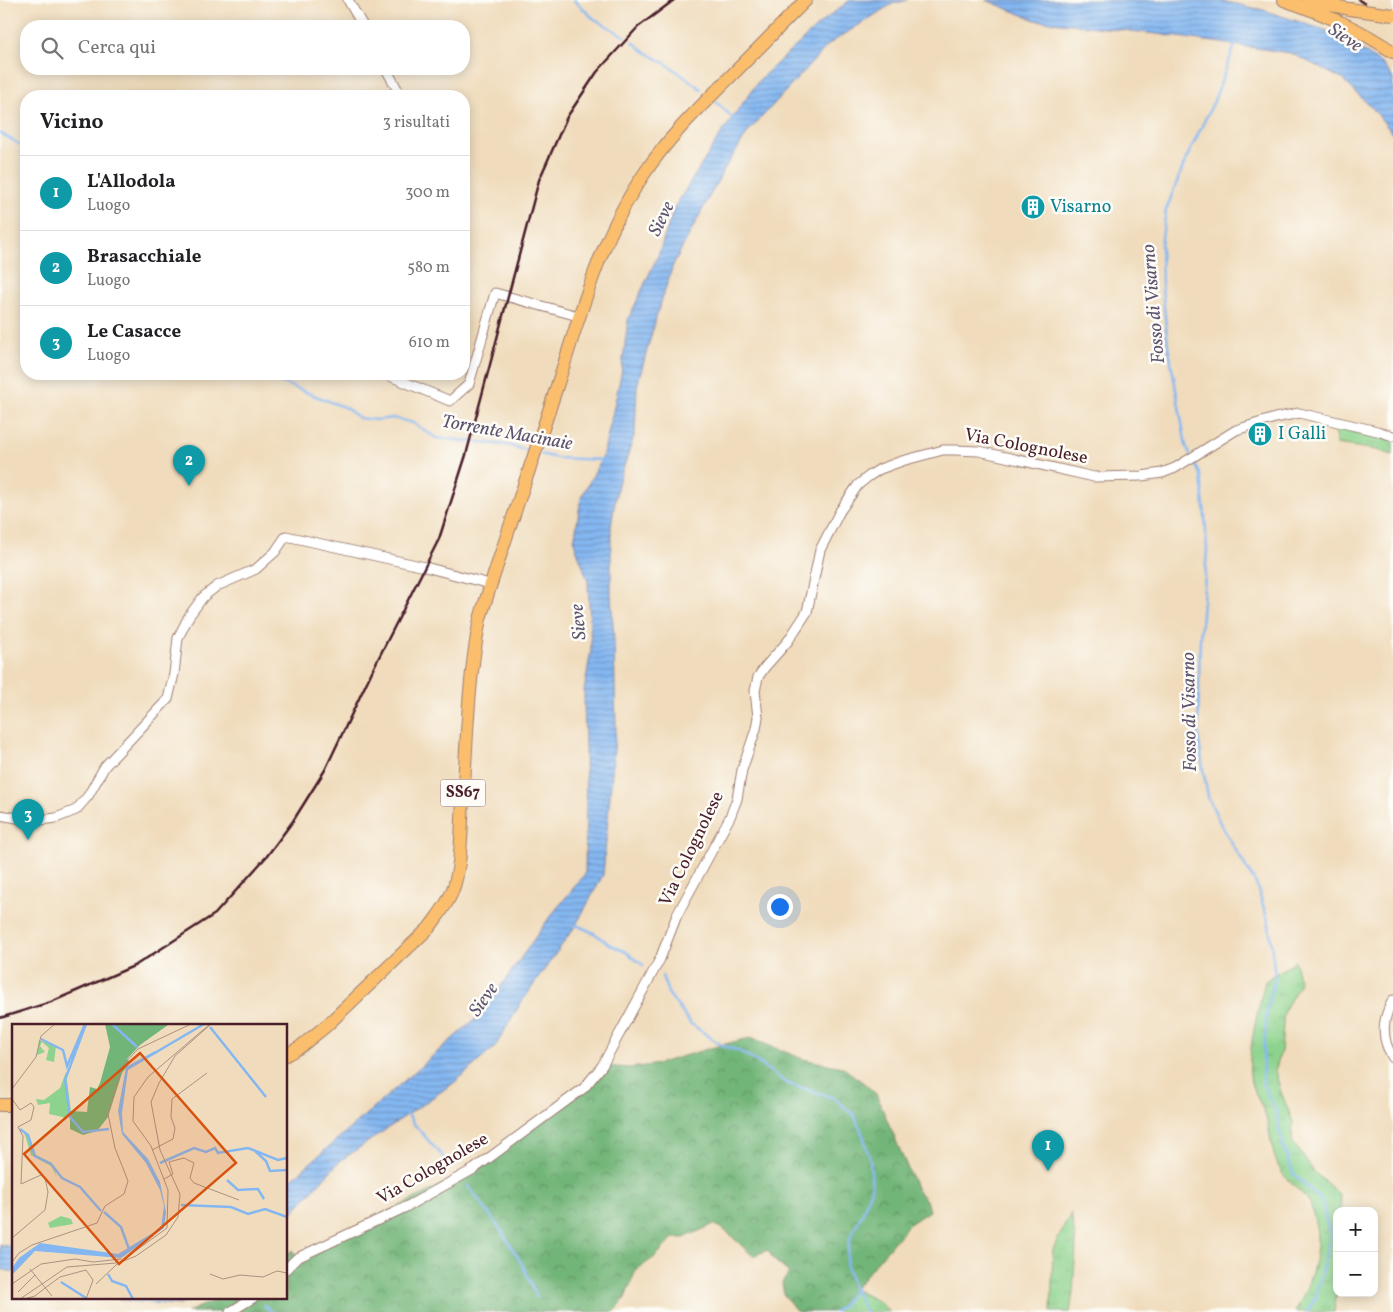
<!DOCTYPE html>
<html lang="it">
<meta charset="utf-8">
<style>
:root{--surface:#fff;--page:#f2f2f2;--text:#202124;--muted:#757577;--line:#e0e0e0;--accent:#c8321e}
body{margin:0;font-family:Vollkorn,serif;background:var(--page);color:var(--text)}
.controls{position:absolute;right:15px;bottom:15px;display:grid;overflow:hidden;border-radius:10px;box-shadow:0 2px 12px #0003}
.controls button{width:45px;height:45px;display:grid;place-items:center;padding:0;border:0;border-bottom:1px solid var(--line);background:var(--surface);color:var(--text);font:25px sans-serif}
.you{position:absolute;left:779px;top:906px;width:18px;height:18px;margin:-12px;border:4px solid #fff;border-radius:50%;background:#1a73e8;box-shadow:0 0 0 8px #1a73e833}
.badge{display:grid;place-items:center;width:32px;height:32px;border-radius:50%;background:var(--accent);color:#fff;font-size:16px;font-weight:700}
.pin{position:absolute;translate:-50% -41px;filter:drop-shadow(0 1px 2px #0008)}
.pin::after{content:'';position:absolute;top:26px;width:18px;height:15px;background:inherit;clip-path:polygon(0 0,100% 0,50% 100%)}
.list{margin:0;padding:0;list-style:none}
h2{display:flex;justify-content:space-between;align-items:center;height:65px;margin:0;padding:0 20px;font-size:21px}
h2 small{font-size:16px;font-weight:400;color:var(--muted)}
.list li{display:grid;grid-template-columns:32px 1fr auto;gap:15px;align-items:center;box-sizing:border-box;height:75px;padding:0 20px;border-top:1px solid var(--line)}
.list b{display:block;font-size:19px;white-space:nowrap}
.list p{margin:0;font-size:16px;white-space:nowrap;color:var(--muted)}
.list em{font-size:16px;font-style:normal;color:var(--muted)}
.icon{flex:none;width:28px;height:28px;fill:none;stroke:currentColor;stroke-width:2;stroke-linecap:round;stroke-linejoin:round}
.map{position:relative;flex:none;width:1393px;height:1312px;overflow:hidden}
.search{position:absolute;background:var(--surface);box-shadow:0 2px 12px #0003;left:20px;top:20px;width:450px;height:55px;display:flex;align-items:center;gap:12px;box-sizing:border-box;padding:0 18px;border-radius:20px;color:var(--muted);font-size:19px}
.panel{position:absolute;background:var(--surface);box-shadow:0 2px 12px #0003;left:20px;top:90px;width:450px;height:290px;border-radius:20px}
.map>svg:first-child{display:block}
.grass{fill:url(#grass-tufts);stroke:#6c795c}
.forest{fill:url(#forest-crowns);stroke:#5e6a52}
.water{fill:url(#water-rules);stroke:#676b8e}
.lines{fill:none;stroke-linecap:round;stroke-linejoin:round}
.stream{stroke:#84b7f1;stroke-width:2.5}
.minor-casing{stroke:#9d7e74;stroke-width:11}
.primary-casing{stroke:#9d7e74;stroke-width:14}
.minor{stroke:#fff;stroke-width:9}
.primary{stroke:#fabe6d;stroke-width:12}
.rail{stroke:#4a1f2b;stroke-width:2.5}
.primary-bridge-casing{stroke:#9d7e74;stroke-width:14;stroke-linecap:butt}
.primary-bridge{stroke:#fabe6d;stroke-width:12}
.labels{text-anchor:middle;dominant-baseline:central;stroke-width:5;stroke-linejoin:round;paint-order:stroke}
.shield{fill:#fdfcf7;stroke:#806168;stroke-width:1}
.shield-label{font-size:16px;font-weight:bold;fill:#4a1f2b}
.culture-label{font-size:18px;fill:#0d838f;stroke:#fdfcf7;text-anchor:start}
.street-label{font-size:18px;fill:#4a1f2b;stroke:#fdfcf7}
.water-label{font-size:19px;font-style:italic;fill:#5e5470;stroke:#fdfcf7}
.inset-river{fill:none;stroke:#84b7f1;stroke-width:2.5}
.inset-road{fill:none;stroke:#ae9082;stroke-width:1}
.view{fill:#d8530f;fill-opacity:0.15;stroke:#d8530f;stroke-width:2.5}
.inset-edge{fill:none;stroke:#4a1f2b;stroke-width:2.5}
</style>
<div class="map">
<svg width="1393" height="1312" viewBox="0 0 1393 1312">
<defs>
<pattern id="grass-tufts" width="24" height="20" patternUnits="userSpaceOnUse" patternTransform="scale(1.25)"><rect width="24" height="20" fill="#8ed38d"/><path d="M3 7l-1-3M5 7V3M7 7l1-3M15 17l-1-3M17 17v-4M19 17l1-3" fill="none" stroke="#7cb57a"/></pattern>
<pattern id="forest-crowns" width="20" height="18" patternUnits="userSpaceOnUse" patternTransform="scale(1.25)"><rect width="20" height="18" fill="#72b578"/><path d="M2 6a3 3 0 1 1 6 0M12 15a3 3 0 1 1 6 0" fill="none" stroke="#609363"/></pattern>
<pattern id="water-rules" width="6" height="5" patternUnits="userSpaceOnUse" patternTransform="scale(1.25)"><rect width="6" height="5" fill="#84b7f1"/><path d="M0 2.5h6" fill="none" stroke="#6e94c3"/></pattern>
</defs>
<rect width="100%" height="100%" fill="#fdfcf7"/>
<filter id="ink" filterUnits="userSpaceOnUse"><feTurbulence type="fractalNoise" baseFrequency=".02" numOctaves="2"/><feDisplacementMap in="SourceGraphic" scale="10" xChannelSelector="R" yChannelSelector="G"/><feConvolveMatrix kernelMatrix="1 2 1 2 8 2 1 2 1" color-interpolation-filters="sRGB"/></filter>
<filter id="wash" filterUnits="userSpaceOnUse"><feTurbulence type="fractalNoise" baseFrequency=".0096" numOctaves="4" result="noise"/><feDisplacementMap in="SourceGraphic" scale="20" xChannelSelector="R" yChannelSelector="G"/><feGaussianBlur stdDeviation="1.12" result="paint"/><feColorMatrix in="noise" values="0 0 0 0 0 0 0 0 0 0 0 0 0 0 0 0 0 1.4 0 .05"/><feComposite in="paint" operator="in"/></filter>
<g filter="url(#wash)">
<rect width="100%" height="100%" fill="#f0dcbc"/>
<!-- grass -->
<path class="grass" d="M1336,422L1393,436V455L1377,450L1336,444Z
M1295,961L1300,983L1284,1011L1281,1051L1275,1071L1281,1092L1293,1122L1292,1141L1314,1172L1339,1194L1342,1211H1337V1293L1334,1312H1295C1311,1282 1324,1247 1313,1214C1312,1209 1311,1204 1308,1200C1299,1189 1286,1181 1280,1169C1271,1153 1271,1135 1266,1117C1263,1106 1256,1097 1252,1086C1244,1060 1259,1008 1265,981Z
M1071,1213L1076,1245L1073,1292L1070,1312H1051L1053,1249Z
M854,1289L881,1303L889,1312H834L844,1304Z"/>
<!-- forest -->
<path class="forest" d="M750,1038L803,1059L842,1067L865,1084L876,1094L917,1190L926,1200L929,1211L908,1225L854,1289L844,1304L834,1312H797L784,1295L782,1283L789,1273L774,1260L768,1250L753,1256L727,1232L714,1224L684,1238H673L655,1257L636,1270L625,1298L614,1312H188L220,1298H286V1255L292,1250L297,1257L474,1169L584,1088L602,1066L630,1068L653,1065L721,1045Z"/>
<!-- water -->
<path class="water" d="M850,0H908L892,4L829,44L749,131L723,171L673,265L656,318L637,386L635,433L618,484L611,526V593L614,641L616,727L603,875L576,925L520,1004L495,1047L455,1082L340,1161L286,1219V1184L482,1013L549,918L585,874L586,805L584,691L591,650L588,581L574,542L581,498L603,456L621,375L628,320L659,253L674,208L721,134L760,79L823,21Z
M986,0H1218L1263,10L1343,36L1383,65L1393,78V134L1374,110L1342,79L1291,53L1157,34L1035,20Z
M0,1244L14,1248V1272L0,1269Z
M116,1298H198L180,1305L128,1301Z"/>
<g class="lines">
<!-- stream -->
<path class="stream" d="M574,0L593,18L624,36
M633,42L644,51L668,65L701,89
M716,102L735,120
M0,133L26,148
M260,374L346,408L359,418L377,420L393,418L413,423L436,438L506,445L530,451
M540,454L557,458L604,460
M1190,454L1186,446L1168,345L1162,288L1161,245L1166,210L1186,159L1214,101L1235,45
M1195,464L1201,476L1205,517L1207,550L1200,639L1199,690L1198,735L1202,763L1208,797L1220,823L1256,884L1269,924L1275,977L1267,1010L1263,1059V1085L1276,1111L1282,1143L1293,1173L1321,1200L1330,1235L1316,1297L1307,1312
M576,925L594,933L609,944L626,952L643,965
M662,976L668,993L690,1023L721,1045L739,1051L756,1061L786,1083L834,1098L854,1115L864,1138L870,1160L872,1186L863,1212L850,1238L846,1264L854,1289L844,1304L834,1312
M407,1113L413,1123L452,1167
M468,1186L499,1227L522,1264L537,1297
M854,1289L866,1312
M264,1305L272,1312"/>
</g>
</g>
<g filter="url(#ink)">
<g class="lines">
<defs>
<path id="minor" d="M348,0L363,26
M386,69L401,96
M385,374L450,401L469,384L495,293L578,316
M0,815L34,821L56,818L76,810L88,796L105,766L168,699L174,674L178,638L189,616L203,597L217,586L256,569L275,552L286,536L425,567L490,584
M1393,1000C1382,1019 1381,1039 1393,1058
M286,1269L297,1258L404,1208L474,1169L584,1088L602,1066L660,959L677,915L730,817L737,799L742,770L756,729L758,717L755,691L758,677L765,667L788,641L807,612L820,550L840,511L858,485L869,476L880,469L902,461L943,450H955L979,451L1094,477L1142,476L1162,473L1175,468L1236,430L1275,418L1299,413L1377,431L1393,436
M230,1312L253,1298"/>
<path id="primary" d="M1284,0C1323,13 1360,29 1393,52
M1308,0L1349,9
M286,1055L300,1047L326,1026L429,928C437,917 447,905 452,892C462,868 461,828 463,801C467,740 468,679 480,619C504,540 532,464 557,386C581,313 600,238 644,174C669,136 703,104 734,73C758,49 782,24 806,0
M0,1105H14"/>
</defs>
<!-- minor casing -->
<use href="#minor" class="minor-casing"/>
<!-- primary casing -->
<use href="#primary" class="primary-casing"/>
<!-- minor -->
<use href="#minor" class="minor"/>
<!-- primary -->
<use href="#primary" class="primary"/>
<!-- rail -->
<path class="rail" d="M1359,0L1365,4
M0,1018L51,1002L136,965L215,914L267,856L293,821L325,770L374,667L439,539L466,455L539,180L567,117L597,72L638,27L674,0"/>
<defs>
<path id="primary-bridge" d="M1349,9L1393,15"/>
</defs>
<!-- primary-bridge casing -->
<use href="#primary-bridge" class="primary-bridge-casing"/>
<!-- primary-bridge -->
<use href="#primary-bridge" class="primary-bridge"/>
</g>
</g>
<!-- icons -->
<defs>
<symbol id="building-disc" viewBox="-11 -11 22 22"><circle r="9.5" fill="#0f9aa8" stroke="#fdfcf7"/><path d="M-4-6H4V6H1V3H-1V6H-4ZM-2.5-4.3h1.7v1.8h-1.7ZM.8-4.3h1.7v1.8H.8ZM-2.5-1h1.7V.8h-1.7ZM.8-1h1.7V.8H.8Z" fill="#fff"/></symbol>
</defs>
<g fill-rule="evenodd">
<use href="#building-disc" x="1019" y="193" width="28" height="28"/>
<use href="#building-disc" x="1246" y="420" width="28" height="28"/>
</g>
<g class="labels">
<!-- shield labels -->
<rect class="shield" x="440.5" y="779.5" width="45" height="27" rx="4"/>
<g class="shield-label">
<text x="463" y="793">SS67</text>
</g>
<!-- culture labels -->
<g class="culture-label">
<text x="1050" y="207">Visarno</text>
<text x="1278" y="434">I Galli</text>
</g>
<!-- street labels -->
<g class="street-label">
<text transform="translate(1026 447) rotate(11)">Via Colognolese</text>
<text transform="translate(692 849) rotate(-64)">Via Colognolese</text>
<text transform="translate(433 1169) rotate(-30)">Via Colognolese</text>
</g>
<!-- water labels -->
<g class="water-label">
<text transform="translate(1345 38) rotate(34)">Sieve</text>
<text transform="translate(662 219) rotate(-64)">Sieve</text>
<text transform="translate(1154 304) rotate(-95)">Fosso di Visarno</text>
<text transform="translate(507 433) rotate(10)">Torrente Macinaie</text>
<text transform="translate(579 622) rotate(-95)">Sieve</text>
<text transform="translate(1190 712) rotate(-91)">Fosso di Visarno</text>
<text transform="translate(484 1000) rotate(-55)">Sieve</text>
</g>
</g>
<!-- overview -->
<g transform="translate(12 1024)">
<rect width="275" height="275" fill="#f0dcbc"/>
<path d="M27,16L44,22L42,38L34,36L37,24L30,18L28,22L33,28L25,31ZM54,48L59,88L55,94L37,90L38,79L26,81L24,75L32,76L48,64ZM12,108L17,110L22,130L40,139L45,153L39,142L19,131ZM49,192L59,195L61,200L38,204L36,199Z" fill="#8ed38d"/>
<path d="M93,0L156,1L128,21L115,35L118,38L110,49L96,93L85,107L71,111L58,105V91L60,87L75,88L78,63L85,65L88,59L98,23Z" fill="#72b578"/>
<path d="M143,27L145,29L116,46L110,89L111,108L136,135L148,158L154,188L152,204L109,234L23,227L0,251V244L7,234L28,219L106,230L149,204L152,182L148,166L134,139L110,110L106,87L114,43Z" fill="#84b7f1"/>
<path class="inset-river" d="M74,0L53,56L58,93L71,108L97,105M100,0L125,23M198,3L254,73M29,15L51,26L55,42L73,0M141,30L192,0M8,105L16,111L23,132L39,140L50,154L68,163L89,187M243,127L254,137L258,147L275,146M148,139L182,124L194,128L203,124L206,129L236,124L266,136L275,134M215,156L226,166L246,165L252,175M169,181L219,183L236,190L253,185L275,193M92,188L109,203L117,225M96,250L100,257L114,262L121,275M49,258L74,274"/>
<path class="inset-road" d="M0,65L24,33L29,12L43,0M0,75L8,86L19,79L22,83L19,96L6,103L11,112L9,160L29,151L33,154L36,168L33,186L0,214M140,126L161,115L163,104L159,93L160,75L195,49M152,155L161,150L157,138L172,134L182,139L178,154L182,159L227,176M0,238L7,229L20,221L85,199L93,182L112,170L116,157L103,124L96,90L110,42L126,25L179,0M81,238L109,235M109,238L124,232L154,211L166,193L168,170L148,126L139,78L147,59L163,32L199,0M18,245L40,272M198,250L211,255L228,251L251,253L265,247L275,249M0,260L29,240L63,235L81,238M84,260L104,241L155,204L156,166L139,122L121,97L122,73L136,53L198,0M33,264L48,253L74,246L81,256L74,275M6,268L23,251M8,275L55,243L104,239M12,275L23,272L33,264"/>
<path class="view" d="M128,29L224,139L107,240L12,130Z"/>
<rect width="275" height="275" class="inset-edge"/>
</g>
</svg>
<div class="controls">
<button>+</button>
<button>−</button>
</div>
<div class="you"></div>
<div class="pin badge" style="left:1048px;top:1171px;background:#0f9aa8">1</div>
<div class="pin badge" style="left:189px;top:486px;background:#0f9aa8">2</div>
<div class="pin badge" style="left:28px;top:840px;background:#0f9aa8">3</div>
<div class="search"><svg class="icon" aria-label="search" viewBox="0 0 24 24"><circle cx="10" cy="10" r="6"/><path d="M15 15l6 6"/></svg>Cerca qui</div>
<section class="panel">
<h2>Vicino<small>3 risultati</small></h2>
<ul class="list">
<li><span class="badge" style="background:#0f9aa8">1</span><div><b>L'Allodola</b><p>Luogo</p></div><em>300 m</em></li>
<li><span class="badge" style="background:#0f9aa8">2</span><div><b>Brasacchiale</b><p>Luogo</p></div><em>580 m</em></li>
<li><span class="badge" style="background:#0f9aa8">3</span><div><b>Le Casacce</b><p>Luogo</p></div><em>610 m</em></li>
</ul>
</section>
</div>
